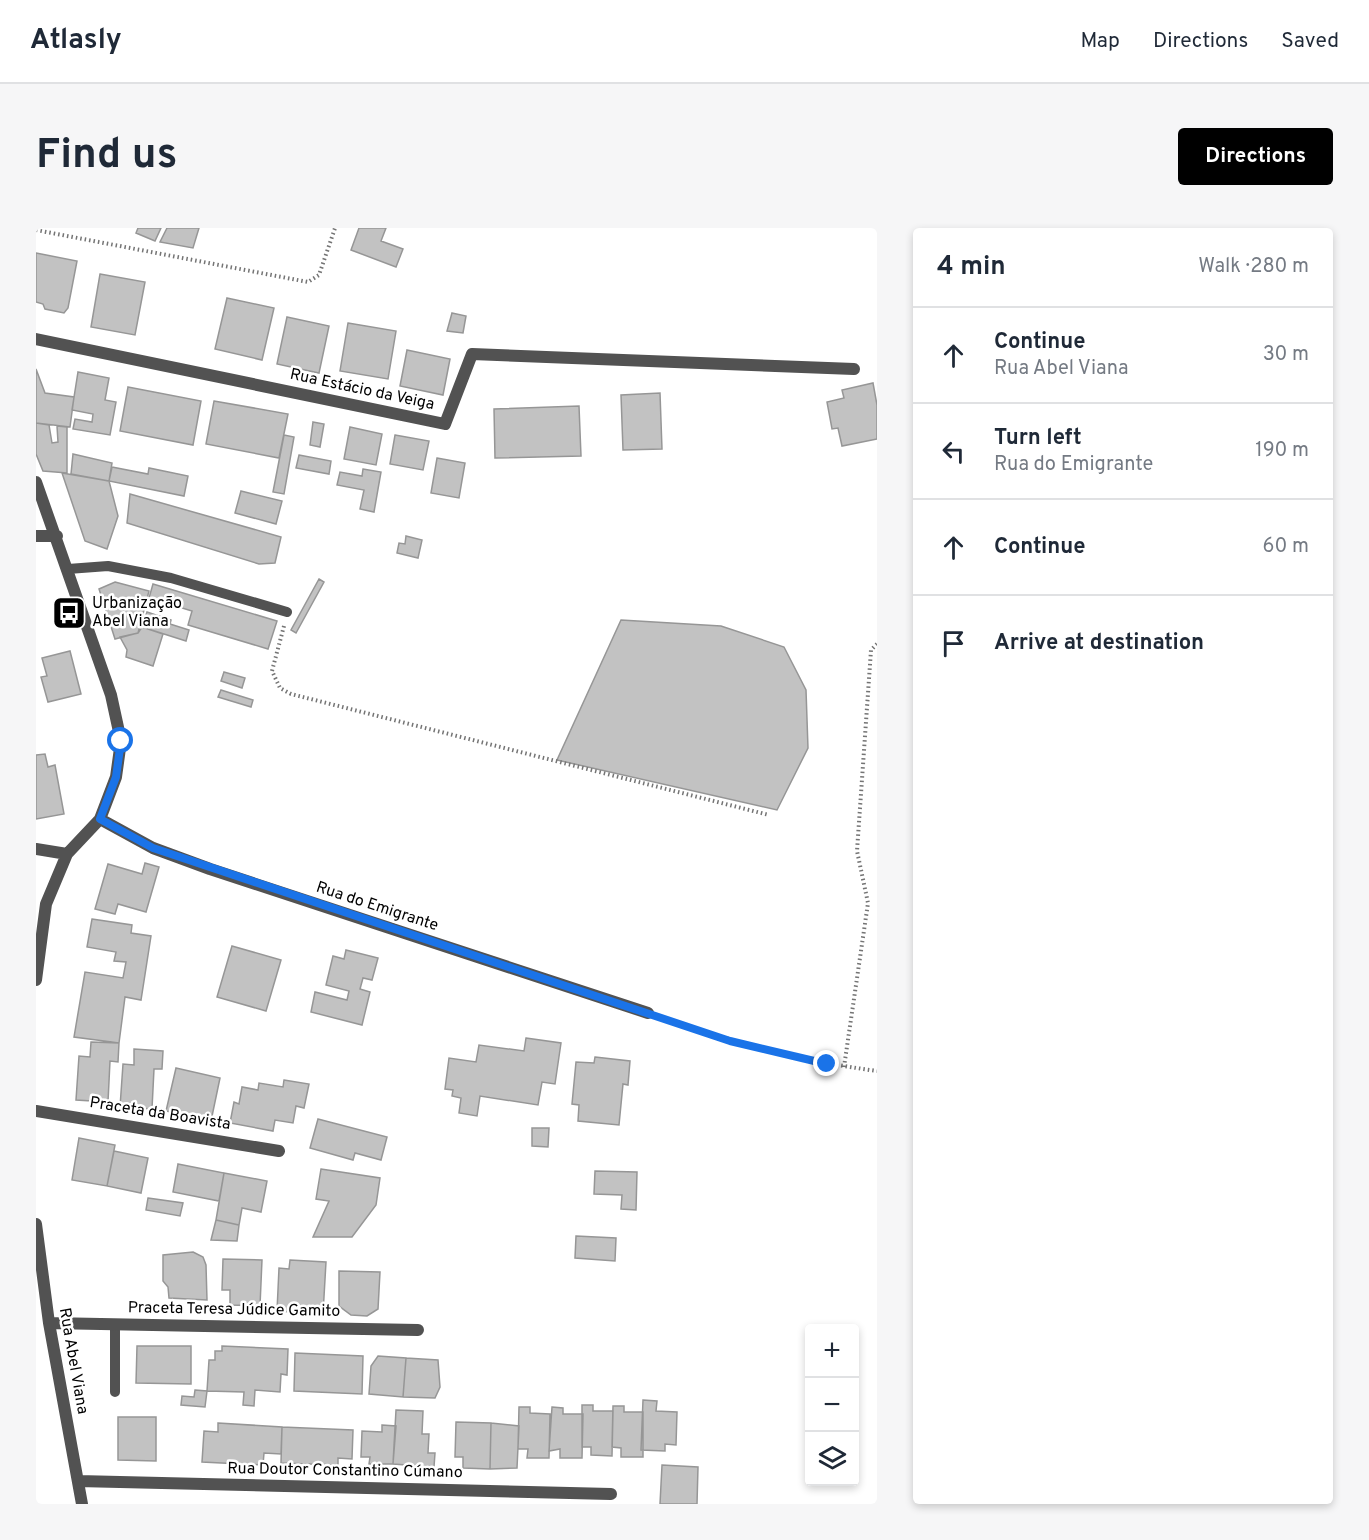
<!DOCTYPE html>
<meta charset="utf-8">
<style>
:root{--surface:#fff;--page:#f6f6f7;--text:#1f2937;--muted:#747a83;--line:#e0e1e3;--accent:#000}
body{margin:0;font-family:Overpass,sans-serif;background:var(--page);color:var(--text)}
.controls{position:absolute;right:18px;bottom:18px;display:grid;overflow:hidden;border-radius:6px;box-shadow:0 3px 9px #0003}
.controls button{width:54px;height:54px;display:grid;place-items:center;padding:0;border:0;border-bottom:2px solid var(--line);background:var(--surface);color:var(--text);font:30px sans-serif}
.stop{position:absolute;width:18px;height:18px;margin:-14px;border:4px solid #1a73e8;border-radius:50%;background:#fff}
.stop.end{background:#1a73e8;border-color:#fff;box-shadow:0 2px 6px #0008}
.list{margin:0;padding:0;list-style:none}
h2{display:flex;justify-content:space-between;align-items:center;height:78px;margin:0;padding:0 24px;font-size:26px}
h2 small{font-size:20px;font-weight:400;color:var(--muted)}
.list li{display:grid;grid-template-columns:39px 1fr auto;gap:18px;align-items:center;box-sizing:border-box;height:96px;padding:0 24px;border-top:2px solid var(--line)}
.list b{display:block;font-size:22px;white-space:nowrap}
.list p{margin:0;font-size:20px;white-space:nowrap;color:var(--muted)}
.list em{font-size:20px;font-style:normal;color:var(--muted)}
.icon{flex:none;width:33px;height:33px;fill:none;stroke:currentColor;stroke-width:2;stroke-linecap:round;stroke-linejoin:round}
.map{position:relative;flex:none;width:841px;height:1276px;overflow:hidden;border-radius:6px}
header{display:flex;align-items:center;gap:36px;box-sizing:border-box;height:84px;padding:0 30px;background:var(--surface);border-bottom:2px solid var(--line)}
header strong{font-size:28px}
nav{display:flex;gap:33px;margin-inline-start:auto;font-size:21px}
.intro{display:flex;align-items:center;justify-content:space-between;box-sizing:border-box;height:144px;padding:0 36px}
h1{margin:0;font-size:42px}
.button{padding:15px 27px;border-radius:6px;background:var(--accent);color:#fff;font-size:21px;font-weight:700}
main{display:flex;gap:36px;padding:0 36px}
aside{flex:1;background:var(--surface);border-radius:6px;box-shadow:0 3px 9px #0003}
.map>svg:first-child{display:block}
.building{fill:#c2c2c2;stroke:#969696;stroke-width:1.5}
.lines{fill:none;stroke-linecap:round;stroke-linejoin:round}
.path{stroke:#747474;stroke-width:4;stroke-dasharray:1.5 3;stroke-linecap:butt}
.service{stroke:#525252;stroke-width:10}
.minor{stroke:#525252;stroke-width:12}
.route{stroke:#1a73e8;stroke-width:8}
.labels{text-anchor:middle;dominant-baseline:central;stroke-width:5;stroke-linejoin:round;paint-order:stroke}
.street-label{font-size:16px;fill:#000;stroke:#fff}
.poi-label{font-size:16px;fill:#000;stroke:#fff;text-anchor:start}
</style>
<header>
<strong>Atlasly</strong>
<nav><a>Map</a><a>Directions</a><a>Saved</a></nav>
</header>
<div class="intro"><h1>Find us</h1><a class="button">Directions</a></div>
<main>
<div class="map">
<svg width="841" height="1276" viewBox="0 0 841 1276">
<rect width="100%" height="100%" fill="#fff"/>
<!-- building -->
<path class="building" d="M102,0H125L119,13L100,5Z
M131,0H163L157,20L124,14Z
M323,0H350L345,13L367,21L360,39L315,22Z
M0,25L41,33L32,80L28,85L9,81L7,76L0,74Z
M64,46L109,54L99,107L55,99Z
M191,70L238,80L226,132L179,121Z
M416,85L430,88L427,105L411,103Z
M251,89L293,98L283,145L241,136Z
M312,95L360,103L352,151L304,143Z
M371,122L414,131L407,167L364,158Z
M0,141L9,165L38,169L34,199L0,195Z
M42,144L73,150L69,172L80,174L74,207L37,201L39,191L56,194L57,186L36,182Z
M837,155L841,177V211L806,218L802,200L796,201L791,174L808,170L806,162Z
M92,159L165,173L157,217L84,203Z
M624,165L626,221L587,222L585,167Z
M178,173L252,186L243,230L170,216Z
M543,178L545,228L459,230L458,181Z
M277,194L288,196L284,219L274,217Z
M0,195L13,197L16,215L22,214L21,198L31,199V245L7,243L0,226Z
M314,199L346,206L340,237L308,231Z
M248,207L258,209L248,266L237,264Z
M359,207L393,213L387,242L354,236Z
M37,226L76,235L73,253L35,246Z
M263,227L295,233L293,246L260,240Z
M401,230L429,235L423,270L395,265Z
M76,239L112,246L113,240L152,248L148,268L73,253Z
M327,241L345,244L338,284L324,281L328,262L301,257L304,244L326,248Z
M26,245L73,253L82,288L71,321L49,313Z
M205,263L246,273L240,296L199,285Z
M94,266L245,309L239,335L223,336L91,295Z
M370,308L386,312L382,330L361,325L363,315L369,316Z
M283,351L288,354L260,405L255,402Z
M79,354L113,363L102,405L79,411L63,361Z
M117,356L241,393L232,421L152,397L156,383L113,370Z
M111,384L135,392L134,396L153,402L150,413L106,399Z
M585,392L685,398L748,419L770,462L772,520L741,582L521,532Z
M106,399L127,406L117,438L90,429L91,422L84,409L102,405Z
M34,423L45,466L12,474L5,449L11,448L6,430Z
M188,444L209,450L206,460L185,453Z
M185,462L217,472L215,479L182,469Z
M9,526L12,539L19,537L28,586L0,591V527Z
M109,635L123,639L110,684L82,676L79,686L59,681L72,636L106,646Z
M56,691L96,697L95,705L115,708L105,772L89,769L83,815L38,809L49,744L87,750L90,734L78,733L80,724L51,719Z
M196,718L245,732L230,783L181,769Z
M310,722L342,730L336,752L327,750L324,761L334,764L326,797L275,784L279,764L311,772L313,763L290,757L297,728L308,731Z
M490,810L525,815L519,856L506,854L502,877L444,868L441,888L423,885L425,870L416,868L417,862L409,861L413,830L440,834L443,817L488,823Z
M55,814L83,815L82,834L74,833L72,874L40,872L43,828L54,829Z
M98,821L127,823L126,841H118L116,881L84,879L87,836L98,837Z
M559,829L594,833L592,857L587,856L583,897L542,893L543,877L536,876L540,834L558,835Z
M140,840L184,850L175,893L130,883Z
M248,852L273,856L268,880L260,878L257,895L239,892L237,903L194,895L198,874L203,876L206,859L222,862L223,855L247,859Z
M282,891L351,909L345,932L319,925L317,932L274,920Z
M496,900H513L512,919L496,918Z
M43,910L79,917L71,958L36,952Z
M78,923L112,930L105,965L71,958Z
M142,936L188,945L183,973L137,964Z
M285,941L344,950L340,977L316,1009H277L293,973L280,971Z
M559,943L601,944L600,982L585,981L586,967L558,966Z
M188,945L231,953L225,984L206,980L203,997L180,992Z
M112,970L147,975L144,988L110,982Z
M180,992L203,997L201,1013L175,1012Z
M540,1008L580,1010L579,1033L539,1030Z
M157,1024L167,1029L170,1037L171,1072L133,1070L132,1059L127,1053V1027Z
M187,1031L226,1032L224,1078L194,1077V1062H186Z
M254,1032L290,1034L287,1086L241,1083L243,1040L253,1041Z
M303,1043L344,1044L342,1081L331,1088L315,1087L303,1078Z
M101,1118H155V1156L100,1155Z
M186,1118L252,1121L251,1147L245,1146L244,1164L219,1162L218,1178L207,1177L208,1164L171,1163L173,1132H179V1123H186Z
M259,1125L327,1128L326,1166L258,1163Z
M342,1128L370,1130L367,1169L333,1166L335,1138Z
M370,1130L402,1132L404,1159L399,1170L367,1169Z
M159,1162L171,1163L169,1179L145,1177L146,1168L158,1169Z
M607,1172L621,1173L620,1183L641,1184L640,1217L629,1216V1223L605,1222Z
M546,1177H557V1183H577L576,1228L555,1227V1219H546Z
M577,1178H588V1184H607V1229H585V1220L576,1219Z
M483,1179H494V1185L514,1186L513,1230H491L492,1221H482Z
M516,1179L527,1180V1186H547L546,1230H524V1221L513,1223Z
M360,1182L387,1183L386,1206H393L392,1225H399L398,1239L357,1236Z
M82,1189H120V1233L82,1232Z
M420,1194L455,1195L454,1241L427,1240V1229H419Z
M182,1195L246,1199L245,1226L228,1225L227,1237L166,1234L168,1203L182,1204Z
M455,1195L483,1198L481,1240L454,1241Z
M346,1197L360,1198L357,1236H333L334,1229H325L326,1203L346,1204Z
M246,1199L317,1202L316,1231L302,1230V1237L245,1235Z
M626,1237L662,1239L661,1276H624Z"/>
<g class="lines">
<!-- path -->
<path class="path" d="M0,2L272,54L283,47L299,0
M248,398L236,443L244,460L255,466L733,587
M627,790C697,814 767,833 841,843
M808,839L832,675L821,623L835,422L841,416"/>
<!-- service -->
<path class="service" d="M32,341L72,338L135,350L251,384
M79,1096V1164"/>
<!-- minor -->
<path class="minor" d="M0,111L409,196L436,126L818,141
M0,254L75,467L85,513L80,549L64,591L31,626L10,676L0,752
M0,308H21
M64,591L117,620L174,641L612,785
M0,621L31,626
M0,883L243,923
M0,996L13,1095L46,1276
M13,1095L382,1102
M42,1253L575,1266"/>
</g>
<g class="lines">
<!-- route -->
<path class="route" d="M85,513L80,549L64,591L117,620L694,813L791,836"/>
</g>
<!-- icons -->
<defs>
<symbol id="bus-square" viewBox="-11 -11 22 22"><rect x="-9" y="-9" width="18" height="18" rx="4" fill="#000" stroke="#fff"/><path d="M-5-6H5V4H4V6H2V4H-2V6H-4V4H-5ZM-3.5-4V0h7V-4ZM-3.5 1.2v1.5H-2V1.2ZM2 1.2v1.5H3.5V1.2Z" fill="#fff"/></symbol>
</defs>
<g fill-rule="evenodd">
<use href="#bus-square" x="14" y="366" width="38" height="38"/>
</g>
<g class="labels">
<!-- street labels -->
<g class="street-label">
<text transform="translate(326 162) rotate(12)">Rua Estácio da Veiga</text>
<text transform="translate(341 679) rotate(18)">Rua do Emigrante</text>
<text transform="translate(124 886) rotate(9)">Praceta da Boavista</text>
<text transform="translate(198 1082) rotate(1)">Praceta Teresa Júdice Gamito</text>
<text transform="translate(37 1133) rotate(80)">Rua Abel Viana</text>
<text transform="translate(309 1243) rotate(1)">Rua Doutor Constantino Cúmano</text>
</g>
<!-- poi labels -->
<g class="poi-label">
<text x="56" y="376">Urbanização<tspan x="56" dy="18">Abel Viana</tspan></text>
</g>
</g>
</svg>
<div class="controls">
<button>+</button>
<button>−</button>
<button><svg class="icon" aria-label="layers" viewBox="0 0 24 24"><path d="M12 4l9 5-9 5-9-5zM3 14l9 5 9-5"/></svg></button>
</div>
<div class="stop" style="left:85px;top:513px"></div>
<div class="stop end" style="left:791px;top:836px"></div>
</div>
<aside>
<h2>4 min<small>Walk · 280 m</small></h2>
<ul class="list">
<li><svg class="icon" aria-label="ahead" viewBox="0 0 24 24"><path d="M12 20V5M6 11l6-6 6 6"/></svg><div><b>Continue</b><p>Rua Abel Viana</p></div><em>30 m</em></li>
<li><svg class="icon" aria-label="left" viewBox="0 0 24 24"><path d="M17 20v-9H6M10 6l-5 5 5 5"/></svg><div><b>Turn left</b><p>Rua do Emigrante</p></div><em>190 m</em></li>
<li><svg class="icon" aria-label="ahead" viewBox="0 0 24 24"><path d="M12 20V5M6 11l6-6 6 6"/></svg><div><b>Continue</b></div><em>60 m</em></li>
<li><svg class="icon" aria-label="arrive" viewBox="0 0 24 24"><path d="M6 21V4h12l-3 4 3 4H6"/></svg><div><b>Arrive at destination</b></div></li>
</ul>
</aside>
</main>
